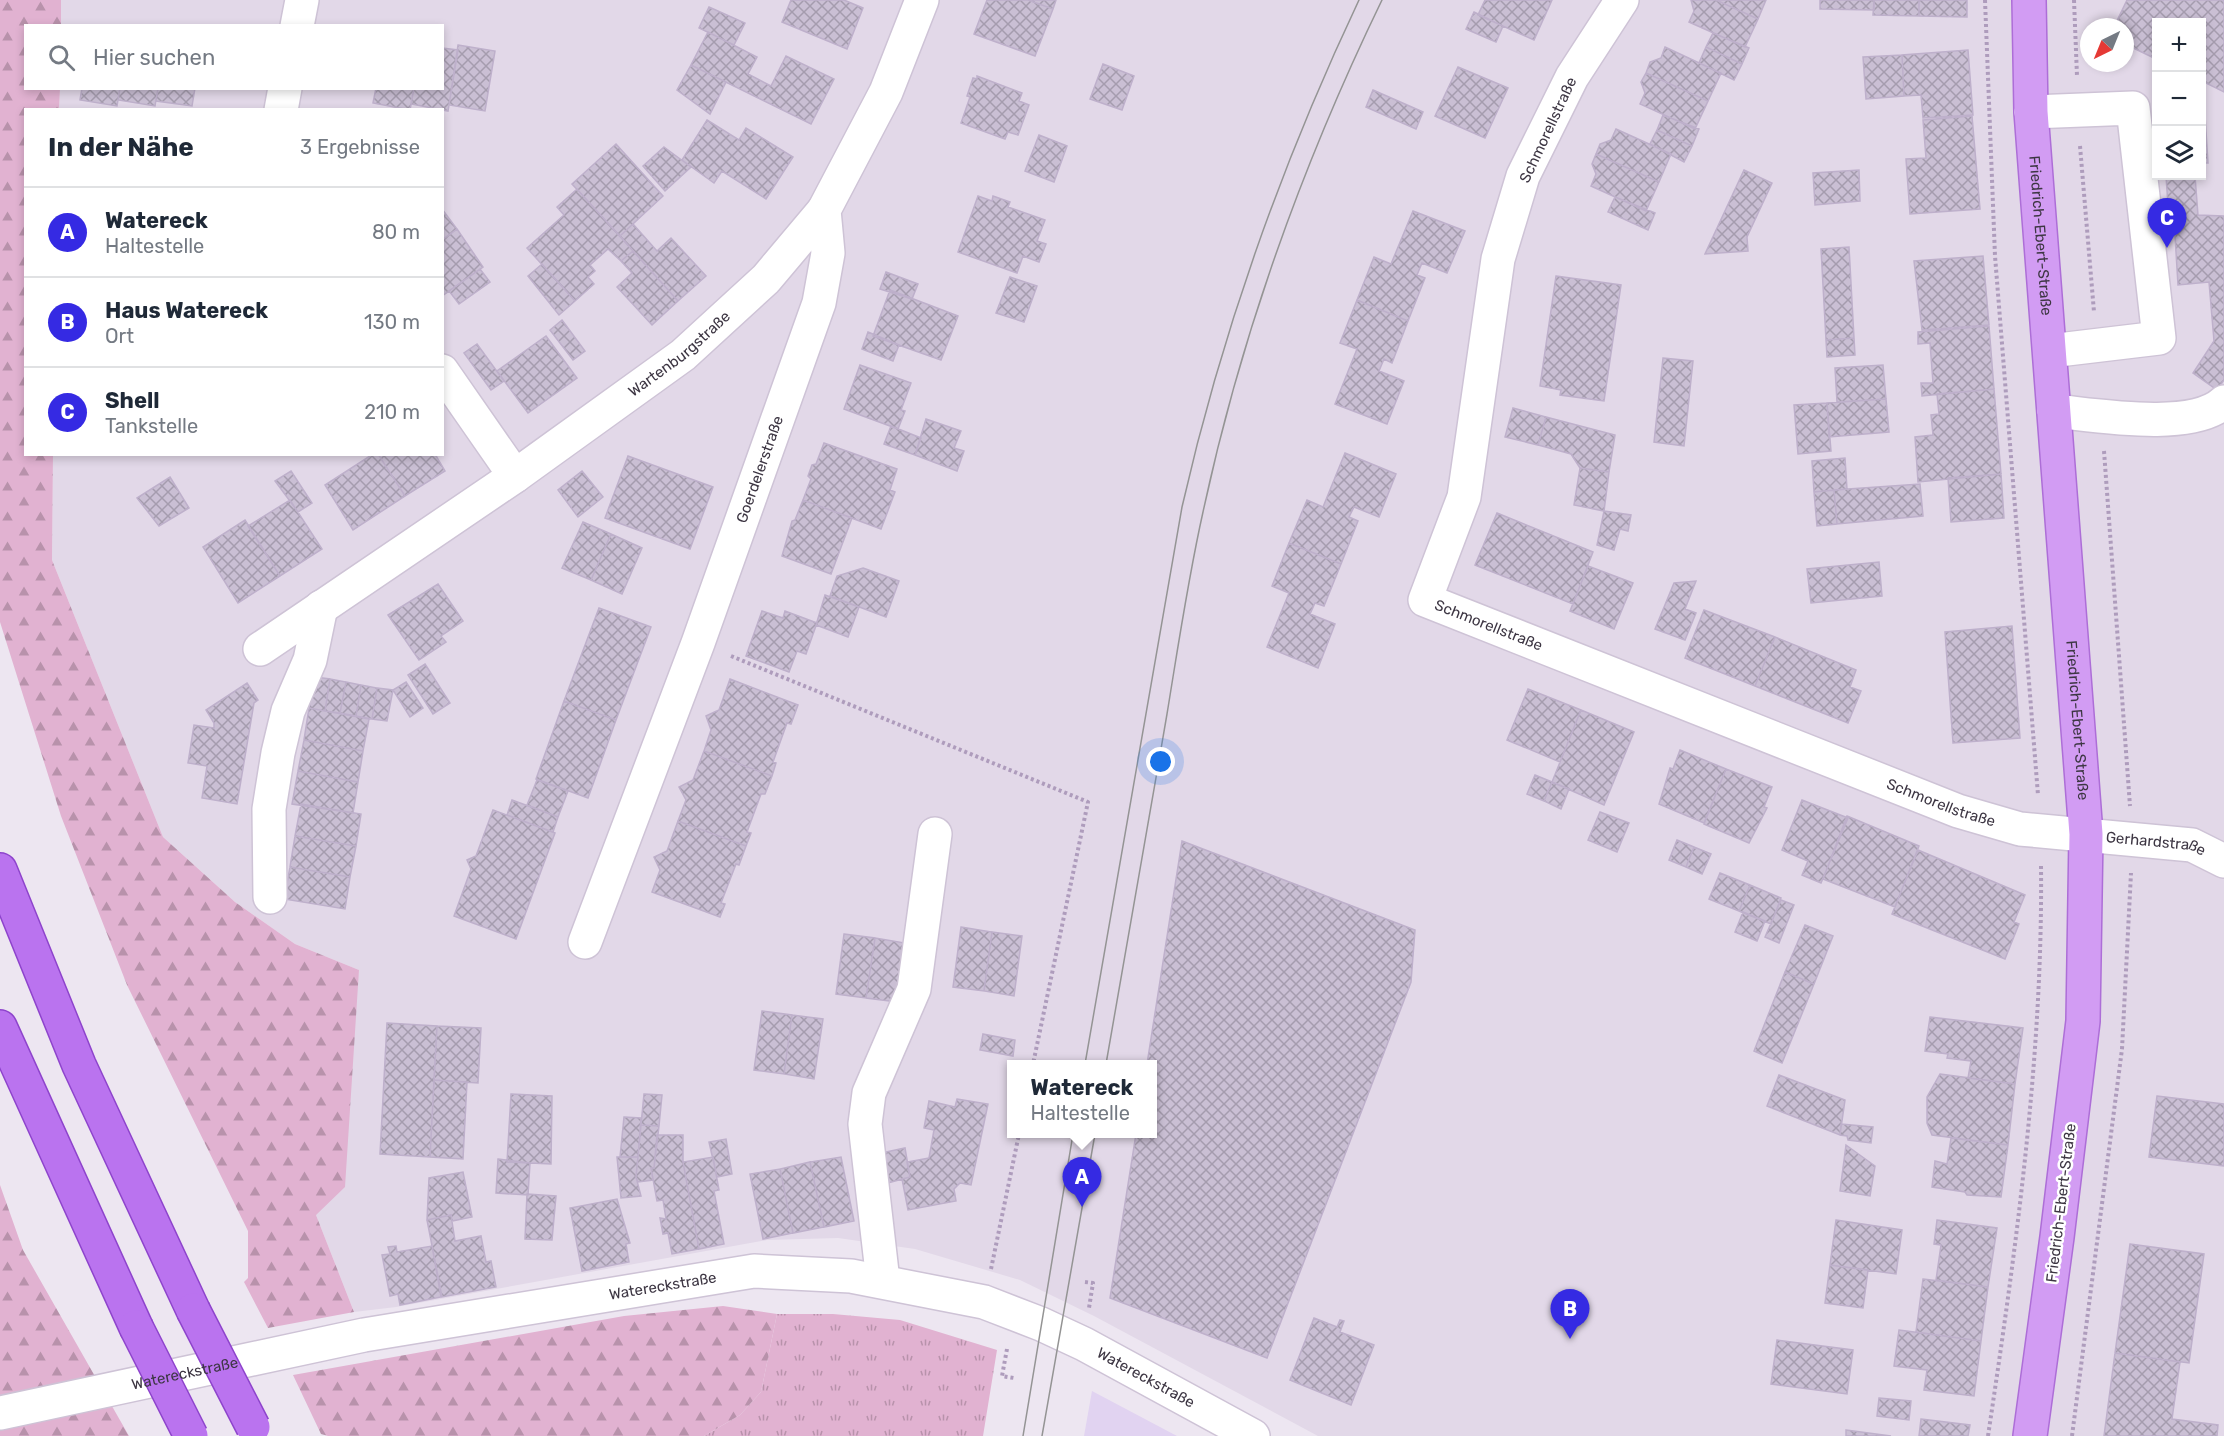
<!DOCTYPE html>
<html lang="de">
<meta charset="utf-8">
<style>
:root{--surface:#fff;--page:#f6f6f7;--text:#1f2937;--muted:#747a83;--line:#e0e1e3;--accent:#352ae3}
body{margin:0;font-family:Rubik,sans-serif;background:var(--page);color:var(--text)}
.controls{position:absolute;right:18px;top:18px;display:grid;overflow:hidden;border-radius:0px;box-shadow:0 3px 9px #0003}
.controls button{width:54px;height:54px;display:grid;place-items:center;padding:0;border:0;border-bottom:2px solid var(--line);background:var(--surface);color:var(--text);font:30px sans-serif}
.compass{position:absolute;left:2080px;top:18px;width:54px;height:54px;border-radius:50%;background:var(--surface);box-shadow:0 3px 9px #0003;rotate:223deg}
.you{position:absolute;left:1161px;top:762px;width:21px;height:21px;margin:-15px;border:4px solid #fff;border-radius:50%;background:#1a73e8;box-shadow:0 0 0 9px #1a73e833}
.badge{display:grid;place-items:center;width:39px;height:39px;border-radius:50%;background:var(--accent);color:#fff;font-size:20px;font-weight:700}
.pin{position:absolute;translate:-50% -50px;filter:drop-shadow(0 2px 3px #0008)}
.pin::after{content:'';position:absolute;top:32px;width:21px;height:18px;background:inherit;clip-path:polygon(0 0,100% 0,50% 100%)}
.popup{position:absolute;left:1007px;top:1060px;width:150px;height:78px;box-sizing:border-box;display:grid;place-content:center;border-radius:0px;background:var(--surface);filter:drop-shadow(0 2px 4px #0005);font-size:20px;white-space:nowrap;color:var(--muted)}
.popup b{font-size:22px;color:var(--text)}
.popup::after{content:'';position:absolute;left:50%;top:100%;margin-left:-12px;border:12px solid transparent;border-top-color:var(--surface)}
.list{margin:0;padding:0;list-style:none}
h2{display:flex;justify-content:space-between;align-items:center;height:78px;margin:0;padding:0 24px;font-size:26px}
h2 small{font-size:20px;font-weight:400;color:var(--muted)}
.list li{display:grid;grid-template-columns:39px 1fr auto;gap:18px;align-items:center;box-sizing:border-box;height:90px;padding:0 24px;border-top:2px solid var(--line)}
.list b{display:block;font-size:22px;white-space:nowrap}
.list p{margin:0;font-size:20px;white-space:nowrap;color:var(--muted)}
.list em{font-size:20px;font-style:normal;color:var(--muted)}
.icon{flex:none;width:33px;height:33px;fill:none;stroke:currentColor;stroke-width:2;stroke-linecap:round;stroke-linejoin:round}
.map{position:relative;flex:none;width:2224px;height:1436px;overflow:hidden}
.search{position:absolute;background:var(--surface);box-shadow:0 3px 9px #0003;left:24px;top:24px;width:420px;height:66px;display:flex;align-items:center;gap:15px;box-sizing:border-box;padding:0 21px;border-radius:0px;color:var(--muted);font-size:22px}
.panel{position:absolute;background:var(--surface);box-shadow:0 3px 9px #0003;left:24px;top:108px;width:420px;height:348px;border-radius:0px}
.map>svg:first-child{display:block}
.residential{fill:#e2d8e8;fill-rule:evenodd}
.commercial{fill:#e1d3f1}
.grass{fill:url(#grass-tufts)}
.forest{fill:url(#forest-firs)}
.building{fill:url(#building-cross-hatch);stroke:#beb0cb;stroke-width:1.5}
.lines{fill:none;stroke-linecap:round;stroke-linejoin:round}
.minor-casing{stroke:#cec3d6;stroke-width:36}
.major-casing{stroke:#ad6ed7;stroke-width:36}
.highway-casing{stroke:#8e44cc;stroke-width:36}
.path{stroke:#ae9cbc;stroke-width:4;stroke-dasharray:3 3;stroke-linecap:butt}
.minor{stroke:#fff;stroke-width:33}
.major{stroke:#d29cf3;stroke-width:33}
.highway{stroke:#ba73ef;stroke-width:33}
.tram{stroke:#949494;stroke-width:1.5}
.highway-bridge-casing{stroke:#8e44cc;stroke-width:36;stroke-linecap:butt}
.highway-bridge{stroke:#ba73ef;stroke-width:33}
.labels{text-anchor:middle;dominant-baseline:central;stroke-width:5;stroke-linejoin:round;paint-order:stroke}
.street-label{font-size:15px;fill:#3d3643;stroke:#fff}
</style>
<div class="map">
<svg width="2224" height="1436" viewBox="0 0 2224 1436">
<defs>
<pattern id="grass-tufts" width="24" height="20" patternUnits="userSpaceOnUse" patternTransform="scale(1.5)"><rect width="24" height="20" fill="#e1b2d1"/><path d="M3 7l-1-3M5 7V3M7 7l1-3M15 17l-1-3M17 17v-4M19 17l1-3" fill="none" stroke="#b892ab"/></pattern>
<pattern id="forest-firs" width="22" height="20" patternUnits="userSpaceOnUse" patternTransform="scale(1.5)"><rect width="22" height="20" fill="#e1b2d1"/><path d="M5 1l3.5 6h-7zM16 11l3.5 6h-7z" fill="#b892ab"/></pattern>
<pattern id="building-cross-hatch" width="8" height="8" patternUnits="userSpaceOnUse" patternTransform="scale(1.5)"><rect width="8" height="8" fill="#cabfd4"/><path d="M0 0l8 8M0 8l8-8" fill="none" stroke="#a59cae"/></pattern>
</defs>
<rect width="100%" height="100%" fill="#ede6f1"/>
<!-- residential -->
<path class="residential" d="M61,0H2224V1436H1318L1094,1316L1020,1280L915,1249L838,1238L767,1240L396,1307L354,1312L316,1215L359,970L295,944L235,902L163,837L52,560L53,455L442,454V110L59,109L60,89L442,88V26L61,25ZM2156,22H2202V176H2156ZM2089,27H2125V63H2089ZM1012,1064H1152V1134H1012Z"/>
<!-- commercial -->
<path class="commercial" d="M1092,1391L1177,1436H1084Z"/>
<!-- grass -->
<path class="grass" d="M777,1314H833L900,1320L997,1350L983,1436H704L740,1415L761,1392Z"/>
<!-- forest -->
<path class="forest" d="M0,0H61V25L26,26V88L60,89L59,109L26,110V454L53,455L52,560L163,837L235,902L295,944L359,970L345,1187L316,1215L354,1312L268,1328L244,1282L248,1278V1231L127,985L61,816L0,622Z
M0,1185L23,1250L129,1436H0Z
M723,1306L777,1314L761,1392L740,1415L704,1436H328L321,1434L293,1375L624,1316Z"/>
<!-- building -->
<path class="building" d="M791,0H844L863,8L847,49L782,22Z
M987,0H1028L1053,9L1035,56L974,34Z
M1028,0H1056L1053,9Z
M1485,0H1552L1534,40L1478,15Z
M1716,0L1758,19L1745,47L1689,22L1694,11L1691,0Z
M1716,0H1766L1758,19Z
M1820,0H1874V10L1820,9Z
M1874,0H1919V16L1873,15Z
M1919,0H1967V17L1919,16Z
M2127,0H2224V92L2202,81V22H2156V59L2125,44V27H2114Z
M709,7L745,23L734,45L699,28Z
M1474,12L1503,26L1496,42L1466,29Z
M708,32L757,57L748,74L771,86L786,56L834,79L811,124L691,65Z
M1713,33L1749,48L1742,64L1706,47Z
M458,45L495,51L485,111L449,105Z
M1665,47L1721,73L1708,101L1646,73L1650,62L1661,58Z
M1706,47L1742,64L1734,80L1699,63Z
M442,48L458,50L448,111L411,104L414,88H442Z
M1968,50L1973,115L1923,118L1921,95L1904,96L1902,55Z
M1902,55L1904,96L1866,99L1863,57Z
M1103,64L1134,76L1122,110L1090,99Z
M691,65L726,82L710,114L677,90Z
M1458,67L1508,88L1485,138L1435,116Z
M1646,73L1708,101L1695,129L1640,104L1645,93L1641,82Z
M977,76L1022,93L1019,101L1029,105L1018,135L1008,132L1005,139L961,123L970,97L967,96L973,78L977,79Z
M82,88H120L117,106L80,100Z
M120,88H158L155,106L118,100Z
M158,88H195L192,106L156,101Z
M376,88H414L410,110L373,103Z
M1373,90L1423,112L1416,129L1366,107Z
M2202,100H2204L2208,163H2202Z
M1663,115L1699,129L1692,146L1657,130Z
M1972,116L1980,209L1910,214L1906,159L1926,158L1923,120Z
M707,120L739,140L746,128L793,157L766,199L722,171L714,183L682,160Z
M1616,129L1671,154L1659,182L1596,154L1600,144L1611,140Z
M1657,130L1692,146L1684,162L1650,144Z
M1039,135L1067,146L1054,182L1025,171Z
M616,144L663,196L620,236L572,184Z
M664,147L691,167L665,191L643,166Z
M1596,154L1659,182L1646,211L1591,186L1596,174L1592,164Z
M1744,170L1772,183L1747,237L1748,251L1705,254Z
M1859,170L1860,201L1815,205L1813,173Z
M2166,176H2195L2198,215L2224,216V380L2217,390L2193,373L2214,341L2209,282L2178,285L2174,219H2169Z
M577,189L633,251L621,261L608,249L590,265L595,271L588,277L594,284L575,301L527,248L564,215L557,207Z
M978,196L992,201L993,196L1010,202L1008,207L1045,220L1037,241L1046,244L1039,262L1023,256L1017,273L958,252Z
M1615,197L1655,213L1648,230L1608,212Z
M442,209L457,229L442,240Z
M1413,211L1465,231L1447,273L1422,263L1417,275L1425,278L1408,321L1357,300L1374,257L1391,264Z
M633,224L657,251L671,238L706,276L678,301L620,236Z
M457,229L483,267L442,296V240Z
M1849,247L1854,338L1826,340L1821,249Z
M633,251L678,301L652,325L617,287L632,273L621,261Z
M1983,256L1989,325L1922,330L1914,261Z
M542,264L575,301L559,315L528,276Z
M480,269L490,282L459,304L449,291Z
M886,272L918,284L912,299L880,289Z
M1556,276L1621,285L1604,401L1560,395L1561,390L1540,386Z
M1010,277L1037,286L1024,322L996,313Z
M890,290L958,316L941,360L873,336Z
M1357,300L1408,321L1392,363L1384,359L1379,371L1404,381L1387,424L1335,404L1357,349L1340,343Z
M562,320L585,351L573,360L550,330Z
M1989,326L1994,389L1922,396L1921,383H1933L1930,343L1918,344V332Z
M868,332L899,345L893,361L862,349Z
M546,336L577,378L528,413L497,371Z
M1854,338L1855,355L1827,357L1826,340Z
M477,344L504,381L491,390L464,353Z
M1663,358L1693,361L1684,446L1654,442Z
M860,365L911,383L901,410L905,411L898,429L844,409Z
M1883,365L1886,399L1837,402L1835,368Z
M1994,389L2001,474L1918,482L1915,437L1933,435L1931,415L1939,414L1937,394Z
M1886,399L1889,432L1829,437L1827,403Z
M1827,403L1831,451L1798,454L1794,405Z
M1513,408L1546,417L1538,445L1505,437Z
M1546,417L1615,435L1609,472L1580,468L1571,454L1538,445Z
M926,419L961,431L954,448L964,451L957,471L915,455Z
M891,426L921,438L915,455L884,444Z
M824,443L897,469L890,490L895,492L881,529L803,500L811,479L808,476L812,465L816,464Z
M1345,453L1396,474L1379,517L1354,507L1349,517L1358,521L1341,564L1289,543L1307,500L1323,507Z
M373,454H378L405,496L353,530L325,485Z
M378,454H435L445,471L405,496Z
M628,456L713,487L690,549L605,518Z
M1845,458L1847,489L1814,492L1812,461Z
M1580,468L1609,472L1604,511L1574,505Z
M291,471L312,503L298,512L275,481Z
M582,471L603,497L578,517L558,490Z
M2001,474L2004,518L1951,522L1948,478Z
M170,477L189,508L159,526L137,498Z
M1920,484L1923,516L1837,524L1834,490Z
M1834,490L1837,524L1817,526L1814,492Z
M290,500L322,549L280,576L248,526Z
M803,500L852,518L831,574L782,556L792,521L795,520Z
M1604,511L1631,515L1628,531L1620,529L1614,550L1597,545Z
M1497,513L1593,552L1573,604L1475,565Z
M245,520L280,576L238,603L203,547Z
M583,522L611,534L591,580L562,568Z
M611,534L642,548L622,594L591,580Z
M1289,543L1341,564L1324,606L1315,603L1310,614L1335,624L1318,668L1267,647L1289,593L1272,586Z
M1879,562L1882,596L1811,603L1807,569Z
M1588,566L1633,583L1614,629L1570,611Z
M863,568L899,581L886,617L830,596L837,576Z
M1696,581L1685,609L1696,613L1685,640L1655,629L1674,583Z
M438,584L463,621L441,636L446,642L419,660L388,615Z
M825,595L859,607L848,637L816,625Z
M599,608L651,627L616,720L564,701Z
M1704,610L1775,637L1755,686L1685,658Z
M762,611L783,618L785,611L817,623L806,654L797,651L789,672L746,656Z
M2012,626L2020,738L1953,743L1945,632Z
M1775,637L1856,670L1850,687L1861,691L1848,723L1755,686Z
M425,664L450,703L433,714L408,675Z
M315,677L330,679L325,711L309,708Z
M330,679L346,682L340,713L325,711Z
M730,679L798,705L791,724L787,723L773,762L776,763L772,776L704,751L711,730L706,716L719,710Z
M346,682L361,685L356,716L340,713Z
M406,682L423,708L410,717L393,690Z
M247,683L258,700L254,703L237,804L202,798L207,766L188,763L194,725L214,728V723L206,710Z
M361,685L377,688L372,719L356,716Z
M377,688L393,690L387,721L372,719Z
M1528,689L1581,710L1560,762L1507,740Z
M564,701L616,720L588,798L536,779Z
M309,708L369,719L363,751L304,740Z
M1581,710L1634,732L1604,805L1552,782Z
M304,740L363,751L358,782L298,771Z
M1680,750L1726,769L1704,823L1659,804L1670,768L1673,769Z
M704,751L772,776L765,794H761L747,832L751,833L746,846L678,821L686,800L679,787L693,780Z
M1726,769L1772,787L1764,807L1767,808L1749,843L1704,824Z
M298,771L358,782L353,813L292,804Z
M1535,775L1552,782L1544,801L1527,794Z
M537,780L568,791L558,817L527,805Z
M1552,782L1569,789L1561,809L1544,801Z
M512,800L558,817L553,832L507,815Z
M1802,800L1848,818L1821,883L1802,875L1808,861L1782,850Z
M301,804L361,814L356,846L295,836Z
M493,810L555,833L516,939L454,916L471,869L467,860L476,856Z
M1600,812L1629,823L1617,852L1588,840Z
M1847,816L1919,846L1895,907L1823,879Z
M678,821L746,846L739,865L736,864L721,903L725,904L720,917L652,892L660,870L654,857L667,851Z
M295,836L356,846L350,877L290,867Z
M1677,840L1694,847L1686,867L1669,860Z
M1182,841L1415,930L1411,982L1267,1358L1110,1298L1136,1134H1152V1064H1147Z
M1694,847L1711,854L1702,874L1686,867Z
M1918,850L2025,895L2014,922L2019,924L2005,959L1892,914Z
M290,867L350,877L345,909L284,899Z
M1720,873L1750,885L1739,911L1709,899Z
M1750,885L1781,898L1771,924L1739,911Z
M1781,900L1794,905L1779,943L1765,937Z
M1743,912L1765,921L1757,941L1735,932Z
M1805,925L1833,936L1814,984L1785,972Z
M961,927L992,932L984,991L953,987Z
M992,932L1022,936L1014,996L984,991Z
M844,934L875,938L866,998L836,994Z
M875,938L905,943L897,1002L866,998Z
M1785,972L1814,984L1782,1063L1754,1051Z
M762,1011L792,1015L784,1074L754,1070Z
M792,1015L823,1019L814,1079L784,1074Z
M1930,1017L2023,1028L2015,1084L1968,1078L1971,1061L1947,1058L1948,1054L1925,1051Z
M387,1023L437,1026L430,1157L380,1154Z
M437,1026L481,1028L478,1083L434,1080Z
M983,1034L1015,1040L1013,1056L980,1050Z
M1940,1074L2015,1084L2008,1145L1932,1135L1927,1123V1097Z
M1779,1075L1845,1100L1840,1135L1767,1106Z
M434,1080L467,1082L463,1159L430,1157Z
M511,1094L552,1096L551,1164L507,1162Z
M644,1094L662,1095L659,1126L641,1125Z
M2157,1096L2224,1104V1166L2149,1157Z
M957,1099L988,1104L971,1185L960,1183L954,1189L956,1201L908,1210L902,1179L910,1177L907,1162L929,1158L934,1130L924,1128L929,1101L955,1107Z
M624,1117L641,1118L638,1157H620Z
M1841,1124L1873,1127L1871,1143L1848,1140L1847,1136L1840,1135Z
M641,1125L659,1126L654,1168H651L653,1180L638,1182L636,1177Z
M657,1135H683V1162L699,1249L672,1254L668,1233L663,1234L660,1218L666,1219L663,1200L657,1201L651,1168H654Z
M1951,1138L2008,1145L2001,1197L1967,1195L1965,1192L1932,1187L1935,1161L1947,1164Z
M726,1139L732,1174L717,1177L709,1142Z
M1846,1145L1875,1166L1870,1196L1840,1191Z
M905,1148L910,1177L884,1184L881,1153Z
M617,1157H638L636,1177L641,1196L621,1198Z
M713,1157L719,1190L714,1191L724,1244L699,1249L683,1162Z
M841,1157L854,1221L824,1227L810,1162Z
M498,1159L530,1163L528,1195L496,1193Z
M810,1162L824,1227L793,1233L780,1169Z
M780,1169L793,1233L763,1239L750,1174Z
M463,1172L472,1217L452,1221L451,1215L427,1220L429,1178Z
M527,1194L556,1196L552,1240L525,1239Z
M617,1199L630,1243L626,1244L629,1262L582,1271L570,1208Z
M451,1215L455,1241L481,1236L486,1262L491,1261L496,1287L442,1297L427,1220Z
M1836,1220L1902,1230L1896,1274L1830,1265Z
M1937,1220L1997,1228L1988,1287L1936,1280L1941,1245L1934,1244Z
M2130,1244L2204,1254L2189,1363L2115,1353Z
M396,1246L397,1252L432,1246L441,1297L400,1305L398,1294L390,1296L382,1255L390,1254L388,1247Z
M1830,1265L1868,1270L1863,1308L1825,1303Z
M1923,1279L1988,1287L1981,1341L1916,1332Z
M1314,1318L1337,1327L1340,1320L1344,1321L1340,1332L1374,1345L1351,1405L1290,1380Z
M1899,1330L1981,1341L1974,1396L1924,1390L1927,1370L1894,1366Z
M1777,1340L1853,1350L1847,1394L1771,1384Z
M2115,1353L2180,1362L2172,1419L2218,1425L2217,1436H2104Z
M1879,1398L1911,1401L1909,1420L1877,1416Z
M1921,1419L1970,1425L1968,1436H1919Z
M1846,1430L1891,1436H1846Z"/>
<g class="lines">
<defs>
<g id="minor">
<path id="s1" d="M1622,0L1572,77L1523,176L1498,259L1464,497L1425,600L1958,811L2020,829L2192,845L2224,861"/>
<path d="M297,26L302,0"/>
<path d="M281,110L285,88"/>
<path d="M2031,112L2133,108L2159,338L2050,351"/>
<path d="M442,371L515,476"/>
<path d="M2054,411C2096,415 2192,432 2224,402"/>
<path id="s2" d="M260,649L515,476L683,355L766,279L824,210"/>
<path d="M270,897L269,809L278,753L288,711L310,660L321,607"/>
<path id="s3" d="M585,942L698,643L819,303L828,253L824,210L886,92L922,0"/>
<path d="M883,1281L865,1124L869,1093L914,989L935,834"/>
<path id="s4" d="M0,1413L364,1335L754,1271L851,1276L984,1302L1041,1324L1084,1344L1253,1436"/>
</g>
<g id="major">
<path id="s5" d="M2029,0L2031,112L2086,834L2083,1021L2057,1237L2030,1436"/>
</g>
<path id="highway" d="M0,870L79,1065L193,1310
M0,1027L136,1327"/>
</defs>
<!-- minor casing -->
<use href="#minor" class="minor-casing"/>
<!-- major casing -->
<use href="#major" class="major-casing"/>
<!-- highway casing -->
<use href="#highway" class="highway-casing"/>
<!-- path -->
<path class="path" d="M1985,0L1995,256L2038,795
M2074,0L2077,76
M2080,146L2094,312
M2104,451L2130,806
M731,656L1088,802L1033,1064
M991,1269L1019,1134
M1085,1282L1093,1283L1089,1308
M1007,1349L1002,1376L1014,1378
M1988,1436C2016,1249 2043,1055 2041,866
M2072,1436L2122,1049L2131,873"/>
<!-- minor -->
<use href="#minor" class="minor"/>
<!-- major -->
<use href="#major" class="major"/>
<!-- highway -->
<use href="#highway" class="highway"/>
<!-- tram -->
<path class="tram" d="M1085,1064L1182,507C1222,331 1282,163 1359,0
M1106,1064C1126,948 1147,831 1167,714C1178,647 1188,579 1203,512C1241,335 1303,163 1382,0
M1023,1436L1073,1134
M1042,1436L1095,1134"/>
<defs>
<path id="highway-bridge" d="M193,1310L253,1427
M136,1327L191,1436"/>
</defs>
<!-- highway-bridge casing -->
<use href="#highway-bridge" class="highway-bridge-casing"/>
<!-- highway-bridge -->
<use href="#highway-bridge" class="highway-bridge"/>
</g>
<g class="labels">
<!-- street labels -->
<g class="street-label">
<text transform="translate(1548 130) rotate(-65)">Schmorellstraße</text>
<text stroke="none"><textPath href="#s5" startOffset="236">Friedrich-Ebert-Straße</textPath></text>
<text stroke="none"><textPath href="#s2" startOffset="513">Wartenburgstraße</textPath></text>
<text stroke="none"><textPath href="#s3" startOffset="504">Goerdelerstraße</textPath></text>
<text stroke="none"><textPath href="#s1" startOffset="708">Schmorellstraße</textPath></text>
<text stroke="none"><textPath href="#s5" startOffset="722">Friedrich-Ebert-Straße</textPath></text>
<text stroke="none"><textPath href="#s1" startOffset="1194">Schmorellstraße</textPath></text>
<text stroke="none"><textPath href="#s1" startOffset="1414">Gerhardstraße</textPath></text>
<text transform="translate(2061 1203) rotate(-83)">Friedrich-Ebert-Straße</text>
<text stroke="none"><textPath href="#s4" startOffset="675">Watereckstraße</textPath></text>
<text stroke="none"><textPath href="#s4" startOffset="189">Watereckstraße</textPath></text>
<text stroke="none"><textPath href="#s4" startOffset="1179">Watereckstraße</textPath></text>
</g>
</g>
</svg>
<div class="controls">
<button>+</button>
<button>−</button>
<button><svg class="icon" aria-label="layers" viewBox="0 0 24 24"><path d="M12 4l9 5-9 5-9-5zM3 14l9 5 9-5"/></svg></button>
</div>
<svg class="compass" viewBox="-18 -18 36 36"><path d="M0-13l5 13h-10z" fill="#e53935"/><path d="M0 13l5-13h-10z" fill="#747a83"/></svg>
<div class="you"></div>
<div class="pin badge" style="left:1082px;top:1207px">A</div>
<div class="popup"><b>Watereck</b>Haltestelle</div>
<div class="pin badge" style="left:1570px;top:1339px">B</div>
<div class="pin badge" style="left:2167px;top:248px">C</div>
<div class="search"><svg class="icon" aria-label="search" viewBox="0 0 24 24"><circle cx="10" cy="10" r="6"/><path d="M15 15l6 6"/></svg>Hier suchen</div>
<section class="panel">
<h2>In der Nähe<small>3 Ergebnisse</small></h2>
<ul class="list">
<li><span class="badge">A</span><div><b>Watereck</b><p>Haltestelle</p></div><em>80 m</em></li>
<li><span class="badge">B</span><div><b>Haus Watereck</b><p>Ort</p></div><em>130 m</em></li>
<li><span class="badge">C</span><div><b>Shell</b><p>Tankstelle</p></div><em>210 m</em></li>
</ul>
</section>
</div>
